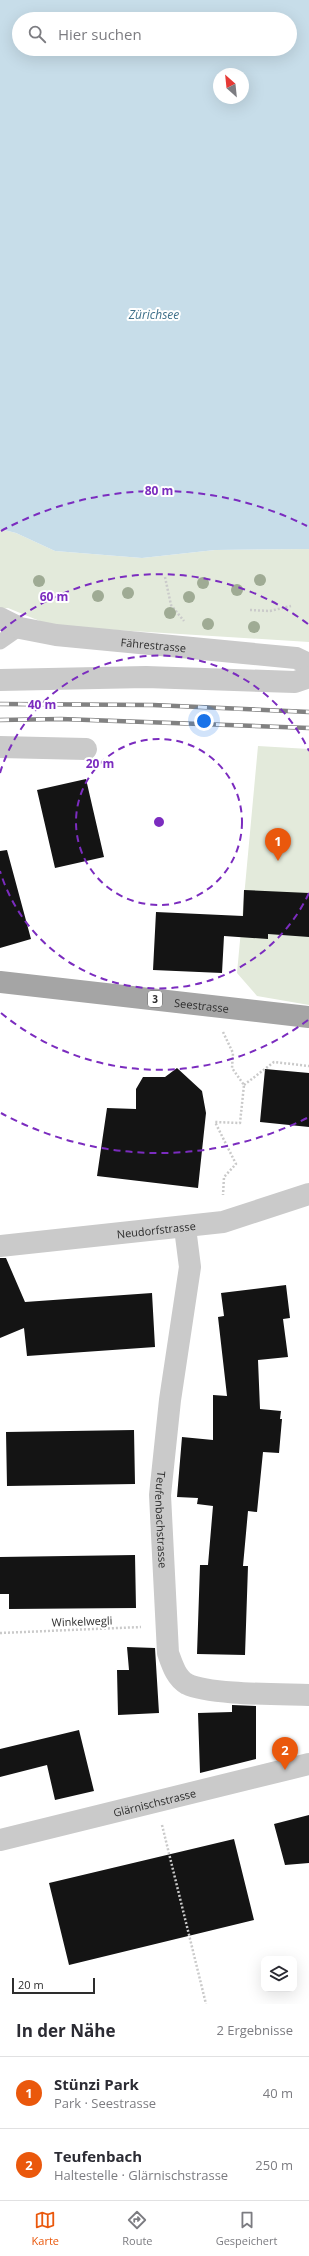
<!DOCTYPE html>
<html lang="de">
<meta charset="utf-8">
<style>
:root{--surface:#fff;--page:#f2f2f3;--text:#2b2b33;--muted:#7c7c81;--line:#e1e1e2;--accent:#ea580c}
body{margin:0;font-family:"Open Sans",sans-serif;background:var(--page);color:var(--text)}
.controls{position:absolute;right:12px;bottom:12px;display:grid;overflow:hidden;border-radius:8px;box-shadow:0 4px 16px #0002}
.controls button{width:36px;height:36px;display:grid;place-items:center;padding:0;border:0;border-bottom:1px solid var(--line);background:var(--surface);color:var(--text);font:20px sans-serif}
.compass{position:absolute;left:213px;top:68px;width:36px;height:36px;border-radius:50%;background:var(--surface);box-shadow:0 4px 16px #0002;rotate:333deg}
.scale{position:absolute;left:12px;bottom:10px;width:83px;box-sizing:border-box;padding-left:4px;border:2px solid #2d2d2d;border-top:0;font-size:11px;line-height:14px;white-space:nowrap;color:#2d2d2d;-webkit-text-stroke:3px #fff;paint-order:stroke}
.you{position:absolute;left:204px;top:721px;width:14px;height:14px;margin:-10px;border:3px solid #fff;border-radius:50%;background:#1a73e8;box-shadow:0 0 0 6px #1a73e833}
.badge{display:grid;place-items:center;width:26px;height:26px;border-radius:50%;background:var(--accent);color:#fff;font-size:13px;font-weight:700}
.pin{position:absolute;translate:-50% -33px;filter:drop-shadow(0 1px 2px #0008)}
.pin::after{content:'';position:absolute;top:21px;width:14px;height:12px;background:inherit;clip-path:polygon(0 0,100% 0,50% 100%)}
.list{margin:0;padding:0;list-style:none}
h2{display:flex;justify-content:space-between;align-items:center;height:52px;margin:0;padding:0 16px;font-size:17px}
h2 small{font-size:13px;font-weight:400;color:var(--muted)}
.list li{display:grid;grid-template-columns:26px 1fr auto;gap:12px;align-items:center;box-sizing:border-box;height:72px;padding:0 16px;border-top:1px solid var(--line)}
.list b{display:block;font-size:15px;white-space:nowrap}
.list p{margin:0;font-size:13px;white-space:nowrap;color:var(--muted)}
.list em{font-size:13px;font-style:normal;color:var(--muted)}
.icon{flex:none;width:22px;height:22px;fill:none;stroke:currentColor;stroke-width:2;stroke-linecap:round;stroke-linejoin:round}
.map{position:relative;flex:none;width:309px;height:2004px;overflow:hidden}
.search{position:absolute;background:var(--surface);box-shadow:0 4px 16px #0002;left:12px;right:12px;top:12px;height:44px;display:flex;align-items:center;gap:10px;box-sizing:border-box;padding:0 14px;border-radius:22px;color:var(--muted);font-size:15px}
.sheet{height:196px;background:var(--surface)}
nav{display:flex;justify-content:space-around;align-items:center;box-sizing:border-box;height:56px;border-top:1px solid var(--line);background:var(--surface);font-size:11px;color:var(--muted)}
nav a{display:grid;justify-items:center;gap:2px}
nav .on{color:var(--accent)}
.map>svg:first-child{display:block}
.green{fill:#e3eadb}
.water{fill:#c7dde9;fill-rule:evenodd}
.building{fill:#141414}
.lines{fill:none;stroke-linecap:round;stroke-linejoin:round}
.path{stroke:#cacaca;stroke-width:2.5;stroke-dasharray:2 2;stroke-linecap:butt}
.service{stroke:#cacaca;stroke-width:15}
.minor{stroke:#cacaca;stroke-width:22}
.tertiary{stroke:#cacaca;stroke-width:22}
.primary{stroke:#a5a5a5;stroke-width:22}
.rail-casing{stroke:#828282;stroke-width:4.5}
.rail{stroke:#fff;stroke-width:3;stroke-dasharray:9;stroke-linecap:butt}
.tree{fill:#9fab94}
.ring{fill:none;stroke:#7b2cbf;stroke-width:2;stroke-dasharray:7 5}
.labels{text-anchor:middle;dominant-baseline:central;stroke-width:4;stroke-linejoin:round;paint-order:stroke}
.shield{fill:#fff;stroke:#6c6c6c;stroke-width:1}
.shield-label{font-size:10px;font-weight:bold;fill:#2d2d2d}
.street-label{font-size:11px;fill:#2d2d2d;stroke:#fff}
.water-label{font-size:12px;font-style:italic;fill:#3f708a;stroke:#fff}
.centre{fill:#7b2cbf;stroke:#fff;stroke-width:2}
.ring-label{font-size:12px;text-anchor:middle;font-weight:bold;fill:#7b2cbf;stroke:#fff;stroke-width:4;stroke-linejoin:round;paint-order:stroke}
</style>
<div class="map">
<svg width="309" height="2004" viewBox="0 0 309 2004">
<rect width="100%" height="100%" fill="#fff"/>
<!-- green -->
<path class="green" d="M0,529L16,533L55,551L142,558L215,550L309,549V642L52,626L8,608L0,609Z
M258,746L309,749V1005L257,996L237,973Z"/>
<!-- water -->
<path class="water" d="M0,0H309V549L215,550L142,558L55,551L16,533L0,529ZM19,19H290V49H19ZM219,74H243V98H219Z"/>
<!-- building -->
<path class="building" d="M86,779L104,857L55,868L37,790Z
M7,850L31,939L0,948V851Z
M244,890L309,893V937L268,934V939L224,936L222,973L153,970L156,912L243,916Z
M177,1068L202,1091L206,1113L198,1188L97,1176L107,1108L136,1109V1089L143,1077H165Z
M265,1069L309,1073V1127L260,1122Z
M0,1258H6L25,1302L152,1293L155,1347L27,1356L24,1328L0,1338Z
M286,1285L290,1318L283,1319L288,1357L258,1360L260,1409L281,1411L280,1419H282L279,1453L263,1452L257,1512L248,1511L243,1566H248L245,1655L197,1654L200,1565H208L213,1506L197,1504L198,1498L177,1497L182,1437L213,1440V1395L227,1396L218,1317L224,1316L221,1293Z
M134,1430L135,1484L7,1486L6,1432Z
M135,1555L136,1608L9,1609V1594H0V1557Z
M127,1647L155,1648L159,1713L118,1715L117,1670H129Z
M232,1705L256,1706V1759L200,1773L198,1713L232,1712Z
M79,1730L94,1791L55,1800L47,1765L0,1777V1749Z
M309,1815V1863L285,1865L274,1824Z
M234,1839L254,1920L69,1965L49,1883Z"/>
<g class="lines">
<!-- path -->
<path class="path" d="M165,577L171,605L184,621
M250,610L270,611L291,606
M223,1032L233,1053L232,1068L244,1085L240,1123L215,1122L236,1164L224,1177L223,1195
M244,1085L274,1062L309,1066
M0,1633L141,1627
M162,1825L206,2004"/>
<!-- service -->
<path class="service" d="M0,642L20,628"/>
<!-- minor -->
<g class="minor">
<path d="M0,747L86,749"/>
<path id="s1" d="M185,1228L190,1267L170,1400L160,1495L168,1653C172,1664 176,1678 187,1684C209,1695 281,1694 309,1695"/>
<path id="s2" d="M0,1246L223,1222L309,1194"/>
<path id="s3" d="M0,1840L309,1764"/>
</g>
<!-- tertiary -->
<g class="tertiary">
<path id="s4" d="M0,618L20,628L56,635L296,658L309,664"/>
<path d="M0,680L146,677L295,682L309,677"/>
</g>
<!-- primary -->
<path class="primary" id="s5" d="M0,982L309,1017"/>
<defs>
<path id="rail" d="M0,704L153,705L309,712
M0,720L61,719L309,728"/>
</defs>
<!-- rail casing -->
<use href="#rail" class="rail-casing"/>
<!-- rail -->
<use href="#rail" class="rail"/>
</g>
<!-- trees -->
<g class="tree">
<circle cx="260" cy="580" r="6"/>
<circle cx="39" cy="581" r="6"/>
<circle cx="203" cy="583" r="6"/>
<circle cx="237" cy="590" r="6"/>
<circle cx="128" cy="593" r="6"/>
<circle cx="98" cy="596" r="6"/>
<circle cx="189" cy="597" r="6"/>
<circle cx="170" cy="613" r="6"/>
<circle cx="208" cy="624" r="6"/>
<circle cx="254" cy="627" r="6"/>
</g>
<!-- distance rings -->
<g class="ring">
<circle cx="159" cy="822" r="83"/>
<path d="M309 893A166 166 0 0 1 0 871M0 773A166 166 0 0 1 309 751"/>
<path d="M308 1020A248 248 0 0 1 1 1013M1 631A248 248 0 0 1 308 624"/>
<path d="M307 1118A331 331 0 0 1 1 1113M1 531A331 331 0 0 1 307 526"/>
</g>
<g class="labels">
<!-- shield labels -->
<rect class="shield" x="148" y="991" width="14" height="16" rx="3"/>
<g class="shield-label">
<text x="155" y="999">3</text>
</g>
<!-- street labels -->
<g class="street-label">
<text stroke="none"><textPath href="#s4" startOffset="157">Fährestrasse</textPath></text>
<text stroke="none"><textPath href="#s5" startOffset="203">Seestrasse</textPath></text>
<text stroke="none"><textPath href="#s2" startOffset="157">Neudorfstrasse</textPath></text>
<text stroke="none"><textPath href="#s1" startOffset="294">Teufenbachstrasse</textPath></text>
<text transform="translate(82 1621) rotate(-2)">Winkelwegli</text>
<text stroke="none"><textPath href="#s3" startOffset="159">Glärnischstrasse</textPath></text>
</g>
<!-- water labels -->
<g class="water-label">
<text x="154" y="314">Zürichsee</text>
</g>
</g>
<circle cx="159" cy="822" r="6" class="centre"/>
<g class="ring-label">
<text x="159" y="495">80 m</text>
<text x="54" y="601">60 m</text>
<text x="42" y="709">40 m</text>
<text x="100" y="768">20 m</text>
</g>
</svg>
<div class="controls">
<button><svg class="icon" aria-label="layers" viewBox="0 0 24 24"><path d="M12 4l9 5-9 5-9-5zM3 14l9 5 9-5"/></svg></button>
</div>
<svg class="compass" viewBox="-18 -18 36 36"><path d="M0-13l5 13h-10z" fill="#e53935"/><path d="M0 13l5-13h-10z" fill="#7c7c81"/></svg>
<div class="scale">20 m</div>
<div class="you"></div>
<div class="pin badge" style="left:278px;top:861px">1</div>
<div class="pin badge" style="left:285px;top:1770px">2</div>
<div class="search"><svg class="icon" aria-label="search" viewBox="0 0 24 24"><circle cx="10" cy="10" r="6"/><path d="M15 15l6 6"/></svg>Hier suchen</div>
</div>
<section class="sheet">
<h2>In der Nähe<small>2 Ergebnisse</small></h2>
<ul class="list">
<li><span class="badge">1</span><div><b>Stünzi Park</b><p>Park · Seestrasse</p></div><em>40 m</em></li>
<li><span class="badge">2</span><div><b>Teufenbach</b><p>Haltestelle · Glärnischstrasse</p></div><em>250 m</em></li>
</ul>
</section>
<nav>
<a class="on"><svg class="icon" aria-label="map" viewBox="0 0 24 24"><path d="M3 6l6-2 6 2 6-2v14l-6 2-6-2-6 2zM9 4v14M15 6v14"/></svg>Karte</a>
<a><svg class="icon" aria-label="directions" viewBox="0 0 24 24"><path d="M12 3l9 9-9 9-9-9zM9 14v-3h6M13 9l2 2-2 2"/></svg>Route</a>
<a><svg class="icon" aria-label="saved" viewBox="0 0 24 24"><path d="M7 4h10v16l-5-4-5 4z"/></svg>Gespeichert</a>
</nav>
